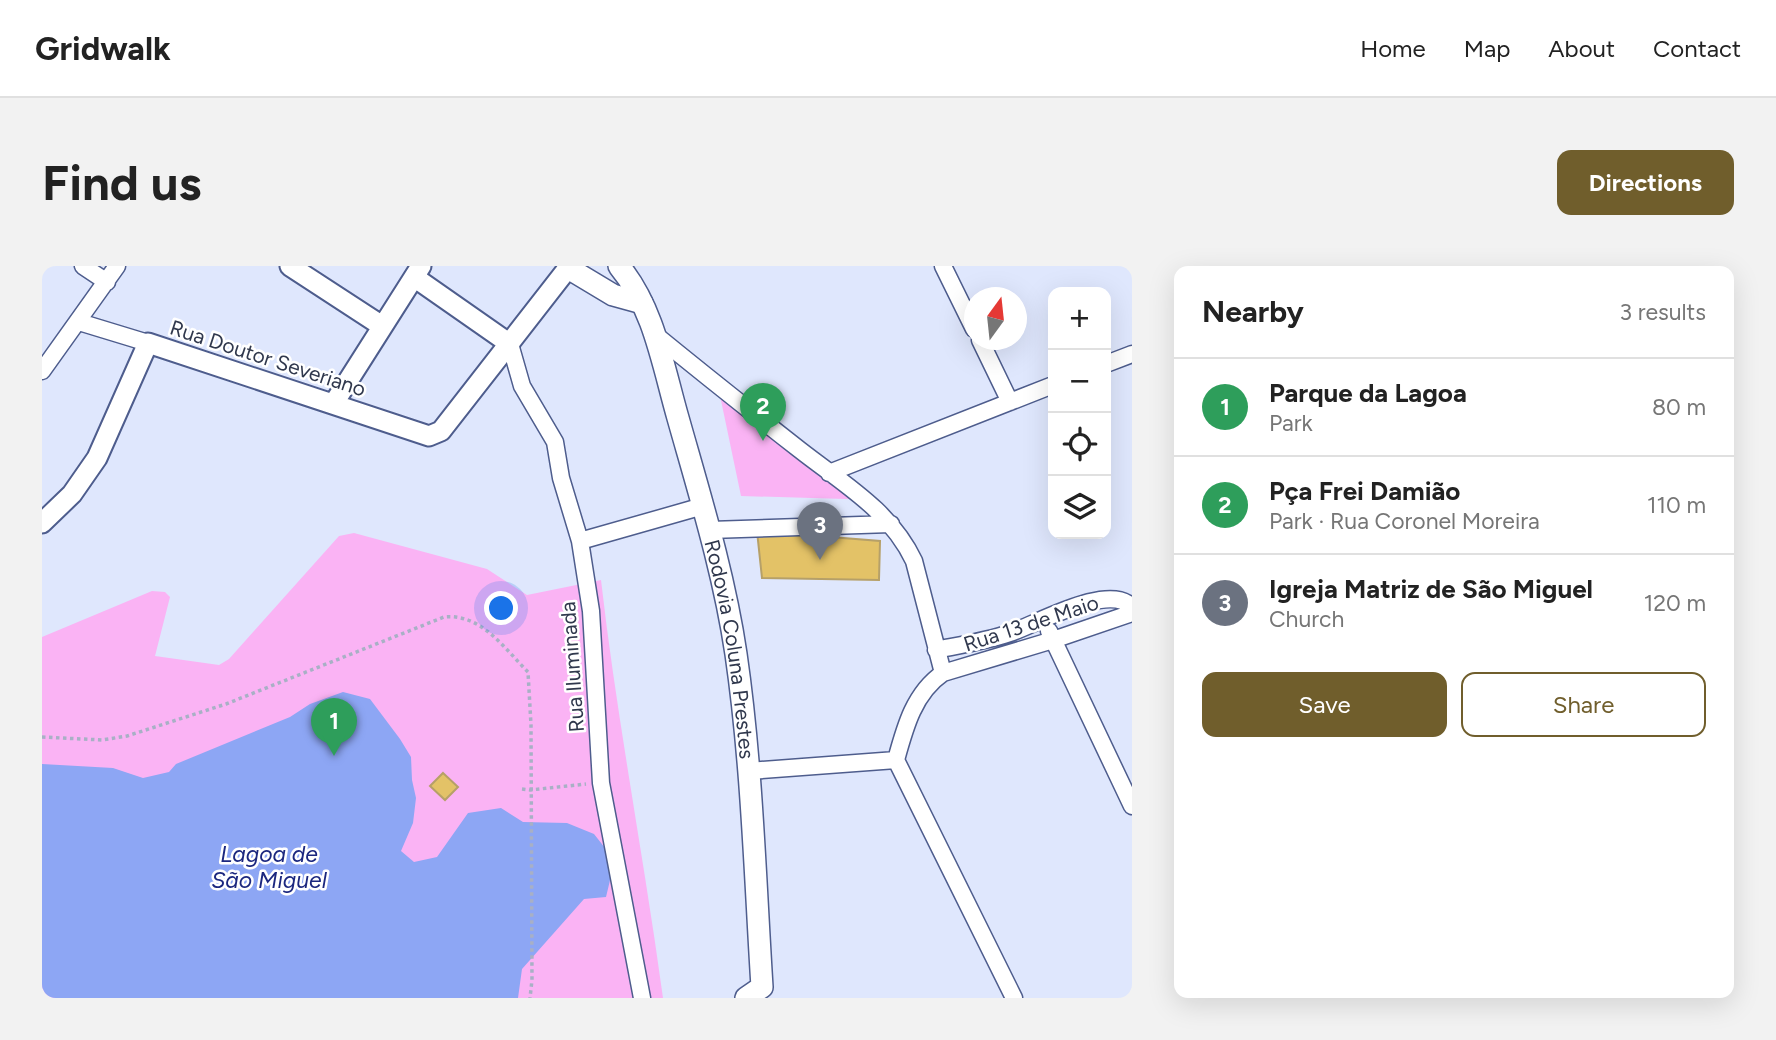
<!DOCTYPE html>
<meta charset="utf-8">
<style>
:root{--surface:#fff;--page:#f2f2f2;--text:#222;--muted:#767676;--line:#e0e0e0;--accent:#705e2c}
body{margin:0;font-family:Figtree,sans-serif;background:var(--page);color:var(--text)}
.controls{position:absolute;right:21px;top:21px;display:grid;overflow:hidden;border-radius:14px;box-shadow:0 7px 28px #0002}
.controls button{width:63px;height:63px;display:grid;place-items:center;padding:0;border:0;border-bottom:2px solid var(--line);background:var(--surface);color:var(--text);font:35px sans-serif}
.compass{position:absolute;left:922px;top:21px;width:63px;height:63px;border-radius:50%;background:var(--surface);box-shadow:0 7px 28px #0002;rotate:15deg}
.you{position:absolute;left:460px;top:343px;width:24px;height:24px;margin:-18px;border:5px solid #fff;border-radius:50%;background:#1a73e8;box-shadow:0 0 0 10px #1a73e833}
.badge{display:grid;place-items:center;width:46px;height:46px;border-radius:50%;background:var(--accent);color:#fff;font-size:23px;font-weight:700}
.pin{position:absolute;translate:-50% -58px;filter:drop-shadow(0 2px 4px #0008)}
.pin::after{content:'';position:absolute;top:37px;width:24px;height:21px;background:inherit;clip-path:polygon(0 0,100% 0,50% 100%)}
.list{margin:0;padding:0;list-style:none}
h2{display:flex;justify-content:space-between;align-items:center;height:91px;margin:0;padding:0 28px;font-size:30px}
h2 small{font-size:23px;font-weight:400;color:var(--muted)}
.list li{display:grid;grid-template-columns:46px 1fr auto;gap:21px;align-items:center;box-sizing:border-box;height:98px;padding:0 28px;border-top:2px solid var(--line)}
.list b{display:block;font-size:26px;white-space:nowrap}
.list p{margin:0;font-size:23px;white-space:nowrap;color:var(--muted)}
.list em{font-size:23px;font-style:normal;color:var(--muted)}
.actions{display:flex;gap:14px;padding:21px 28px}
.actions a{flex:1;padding:16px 0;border:2px solid var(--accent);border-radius:14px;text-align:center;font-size:24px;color:var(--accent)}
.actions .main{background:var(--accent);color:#fff}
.icon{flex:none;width:38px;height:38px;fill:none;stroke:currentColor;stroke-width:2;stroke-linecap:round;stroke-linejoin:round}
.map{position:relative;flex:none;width:1090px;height:732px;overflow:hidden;border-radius:14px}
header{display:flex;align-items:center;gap:42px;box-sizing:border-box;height:98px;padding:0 35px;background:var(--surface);border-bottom:2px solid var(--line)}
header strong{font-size:33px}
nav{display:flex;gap:38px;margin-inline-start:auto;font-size:24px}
.intro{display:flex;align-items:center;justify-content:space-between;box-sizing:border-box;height:168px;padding:0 42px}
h1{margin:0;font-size:49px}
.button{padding:18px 32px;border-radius:14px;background:var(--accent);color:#fff;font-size:24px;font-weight:700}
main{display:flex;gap:42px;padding:0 42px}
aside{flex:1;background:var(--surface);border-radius:14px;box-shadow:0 7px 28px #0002}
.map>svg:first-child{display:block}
.green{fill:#fab3f4}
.water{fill:#8da6f4}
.building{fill:#e3c267;stroke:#b6a068;stroke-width:2}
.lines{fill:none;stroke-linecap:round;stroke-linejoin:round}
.minor-casing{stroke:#4e5d8d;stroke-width:19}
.tertiary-casing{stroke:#4e5d8d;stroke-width:23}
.secondary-casing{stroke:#4e5d8d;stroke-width:24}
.path{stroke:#a8b0c5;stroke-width:3.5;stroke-dasharray:3.5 3.5;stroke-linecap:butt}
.minor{stroke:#fff;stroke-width:16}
.tertiary{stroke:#fff;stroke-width:19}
.secondary{stroke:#fff;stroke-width:21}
.labels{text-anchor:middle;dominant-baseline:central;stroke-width:5;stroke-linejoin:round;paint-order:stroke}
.street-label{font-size:21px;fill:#30384d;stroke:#fff}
.water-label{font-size:23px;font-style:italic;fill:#1b277f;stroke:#fff}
</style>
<header>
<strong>Gridwalk</strong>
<nav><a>Home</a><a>Map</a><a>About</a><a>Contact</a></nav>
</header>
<div class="intro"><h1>Find us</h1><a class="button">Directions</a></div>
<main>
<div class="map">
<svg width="1090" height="732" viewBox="0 0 1090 732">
<rect width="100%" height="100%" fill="#dfe7fd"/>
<!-- green -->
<path class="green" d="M676,120L837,234L699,230Z
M312,267L445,303L485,329L559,314C575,454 602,592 621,732H0V371L110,325L123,326L128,331L113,390L177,399L187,393L297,270Z"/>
<!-- water -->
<path class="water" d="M301,426L328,433L358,473L369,491L370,514L374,532L371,557L359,585L372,596L395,591L426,547L459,542L481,556L525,557L552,568L567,587L570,606L564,631L542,633L480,703L476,732H0V498L71,502L101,512L127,506L134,498L248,451L268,438Z"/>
<!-- building -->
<path class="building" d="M715,265L838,275L837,314L720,312Z
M401,507L416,521L403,534L388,520Z"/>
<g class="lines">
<defs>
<path id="minor" d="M41,0L65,16
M901,0L932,63
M37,56L106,77
M610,66C659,106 708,145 758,184C800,217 848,244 872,295L901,407
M938,74L968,136
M468,78L480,120L513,176L519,212L538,275L549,345L559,517L600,732
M1064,98L1090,88
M0,105L75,0
M787,207L1011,119
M668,264L849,258
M538,275L661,240
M1007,365L1090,540
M894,384C919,379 944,375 968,367C995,358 1067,316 1090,341
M854,494L972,732
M707,505L854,494C863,461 872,427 901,407L1011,374L1090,347"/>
<path id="tertiary" d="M248,0L340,60
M372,11L468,78
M292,137L379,0
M0,257L30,228L55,192L106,77L387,170L399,165L526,2"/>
<g id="secondary">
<path d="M527,0L526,2L571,29L600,37"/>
<path id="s1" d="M577,0C612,42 621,100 636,152C658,230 682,307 694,388C710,498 713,610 720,721L704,732"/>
</g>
</defs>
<!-- minor casing -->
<use href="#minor" class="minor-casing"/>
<!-- tertiary casing -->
<use href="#tertiary" class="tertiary-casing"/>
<!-- secondary casing -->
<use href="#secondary" class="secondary-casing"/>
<!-- path -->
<path class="path" d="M0,471L60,474L85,470L184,438L402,351C439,347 463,383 486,406L489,459L490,714L488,732
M480,523L488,524L544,518"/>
<!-- minor -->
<use href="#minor" class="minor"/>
<!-- tertiary -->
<use href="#tertiary" class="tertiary"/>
<!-- secondary -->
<use href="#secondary" class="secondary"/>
</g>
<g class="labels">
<!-- street labels -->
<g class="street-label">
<text transform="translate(226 92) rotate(18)">Rua Doutor Severiano</text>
<text transform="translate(989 357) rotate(-18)">Rua 13 de Maio</text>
<text stroke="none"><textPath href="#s1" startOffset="402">Rodovia Coluna Prestes</textPath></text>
<text transform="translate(530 401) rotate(-94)">Rua Iluminada</text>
</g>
<!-- water labels -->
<g class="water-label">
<text x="227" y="588">Lagoa de<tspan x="227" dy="26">São Miguel</tspan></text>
</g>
</g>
</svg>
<div class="controls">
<button>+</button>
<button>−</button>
<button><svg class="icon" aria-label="locate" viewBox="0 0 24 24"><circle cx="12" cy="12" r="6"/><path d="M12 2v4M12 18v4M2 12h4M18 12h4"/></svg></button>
<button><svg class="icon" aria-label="layers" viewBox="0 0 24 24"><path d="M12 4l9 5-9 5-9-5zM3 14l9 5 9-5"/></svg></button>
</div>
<svg class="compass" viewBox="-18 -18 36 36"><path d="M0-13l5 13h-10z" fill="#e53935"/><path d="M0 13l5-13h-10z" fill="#767676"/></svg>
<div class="you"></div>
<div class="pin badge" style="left:292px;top:490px;background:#2e9e5b">1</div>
<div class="pin badge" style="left:721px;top:175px;background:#2e9e5b">2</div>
<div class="pin badge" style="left:778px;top:294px;background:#6b7280">3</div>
</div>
<aside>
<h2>Nearby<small>3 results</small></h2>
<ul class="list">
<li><span class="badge" style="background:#2e9e5b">1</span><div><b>Parque da Lagoa</b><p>Park</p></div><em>80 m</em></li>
<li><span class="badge" style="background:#2e9e5b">2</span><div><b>Pça Frei Damião</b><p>Park · Rua Coronel Moreira</p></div><em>110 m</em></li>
<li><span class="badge" style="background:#6b7280">3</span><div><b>Igreja Matriz de São Miguel</b><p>Church</p></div><em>120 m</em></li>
</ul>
<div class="actions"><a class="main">Save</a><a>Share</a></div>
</aside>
</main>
